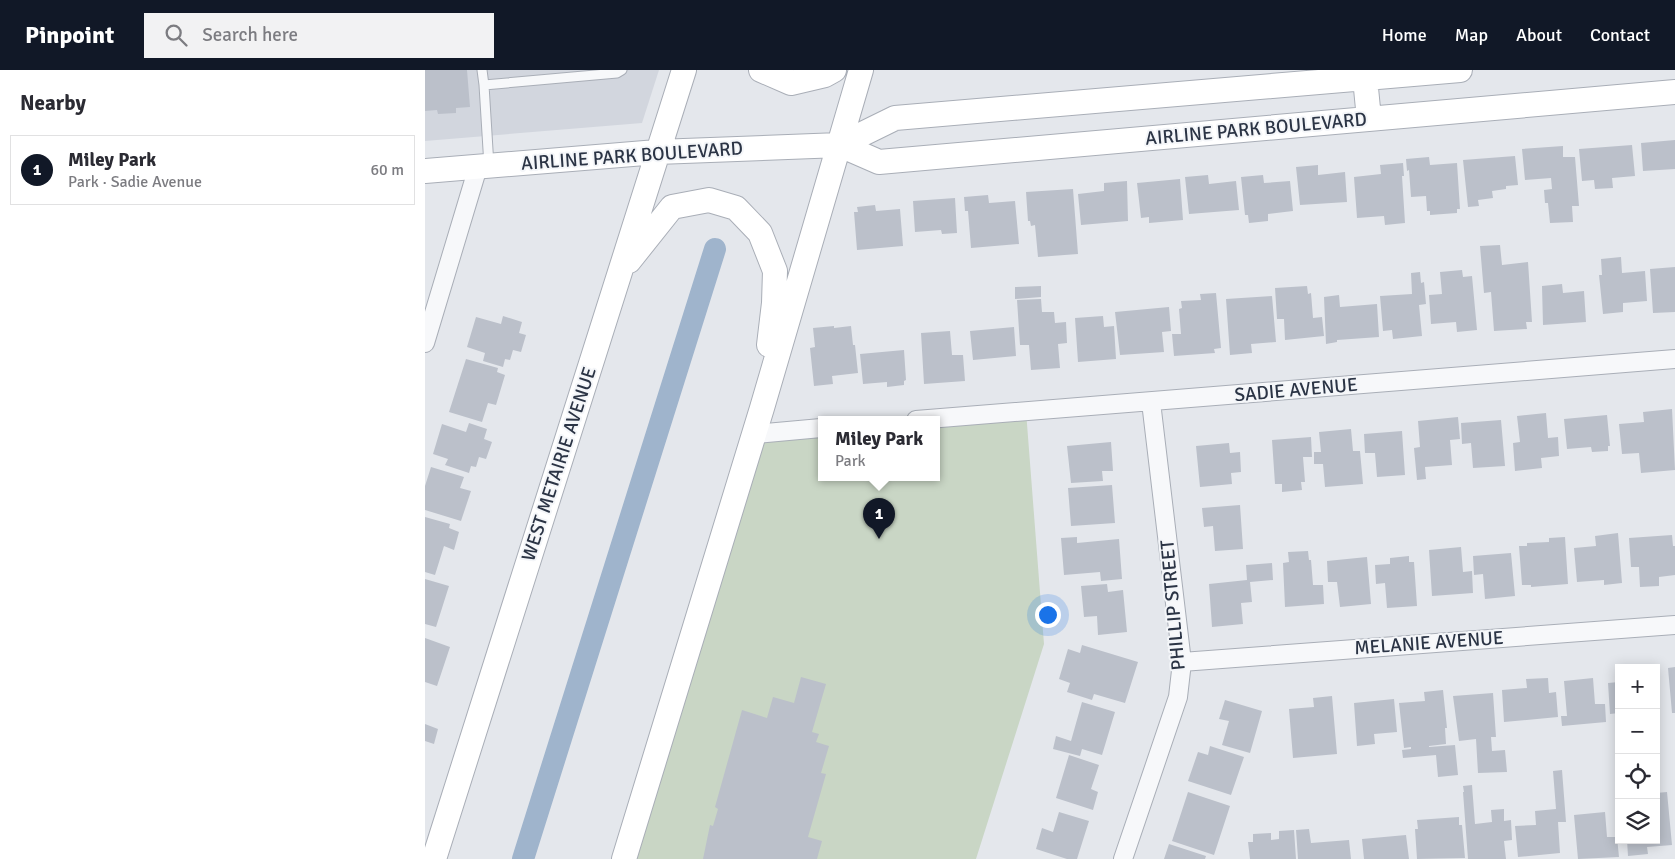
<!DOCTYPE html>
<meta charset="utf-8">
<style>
:root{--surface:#fff;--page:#f2f2f3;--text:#2b2b33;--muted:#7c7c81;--line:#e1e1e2;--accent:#111827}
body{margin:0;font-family:Signika,sans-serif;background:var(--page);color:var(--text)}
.controls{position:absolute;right:15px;bottom:15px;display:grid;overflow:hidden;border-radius:0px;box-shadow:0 2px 12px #0003}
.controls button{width:45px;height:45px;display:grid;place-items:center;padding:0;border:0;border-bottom:1px solid var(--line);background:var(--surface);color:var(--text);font:25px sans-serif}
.you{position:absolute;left:622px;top:544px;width:18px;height:18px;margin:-12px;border:4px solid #fff;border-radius:50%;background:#1a73e8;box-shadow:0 0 0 8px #1a73e833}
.badge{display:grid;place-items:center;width:32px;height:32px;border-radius:50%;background:var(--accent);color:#fff;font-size:16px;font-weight:700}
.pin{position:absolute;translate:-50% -41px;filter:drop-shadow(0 1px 2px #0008)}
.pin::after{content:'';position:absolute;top:26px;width:18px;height:15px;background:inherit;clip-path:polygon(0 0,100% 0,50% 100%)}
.popup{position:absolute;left:393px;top:346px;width:122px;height:65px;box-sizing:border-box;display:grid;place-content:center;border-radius:0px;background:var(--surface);filter:drop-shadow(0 1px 4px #0005);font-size:16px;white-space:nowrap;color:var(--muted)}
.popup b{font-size:19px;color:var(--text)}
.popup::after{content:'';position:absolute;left:50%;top:100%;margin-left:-10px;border:10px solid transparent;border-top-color:var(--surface)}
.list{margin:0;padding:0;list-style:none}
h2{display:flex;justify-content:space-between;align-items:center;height:65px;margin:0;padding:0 20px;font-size:21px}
h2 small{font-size:16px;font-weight:400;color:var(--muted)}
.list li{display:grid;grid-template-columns:32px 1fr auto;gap:15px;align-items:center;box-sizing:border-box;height:70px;margin:0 10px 10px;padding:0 10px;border:1px solid var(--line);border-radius:0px}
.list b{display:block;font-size:19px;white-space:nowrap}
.list p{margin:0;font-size:16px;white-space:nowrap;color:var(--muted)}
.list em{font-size:16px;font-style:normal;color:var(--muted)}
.icon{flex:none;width:28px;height:28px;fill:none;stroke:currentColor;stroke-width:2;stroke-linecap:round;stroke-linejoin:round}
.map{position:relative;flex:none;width:1250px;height:789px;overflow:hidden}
header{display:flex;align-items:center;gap:30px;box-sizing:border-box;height:70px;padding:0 25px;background:var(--accent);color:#fff}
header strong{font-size:24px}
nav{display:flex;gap:28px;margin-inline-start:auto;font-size:18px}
.search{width:350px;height:45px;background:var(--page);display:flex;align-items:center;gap:12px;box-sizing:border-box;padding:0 18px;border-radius:0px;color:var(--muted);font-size:19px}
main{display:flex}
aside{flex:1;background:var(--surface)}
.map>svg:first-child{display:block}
.built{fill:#d2d6de}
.green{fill:#c9d6c5}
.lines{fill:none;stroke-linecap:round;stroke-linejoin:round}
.canal{stroke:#9fb4cc;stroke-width:22}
.building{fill:#bbc0ca}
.lane-casing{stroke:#a9aeb7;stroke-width:11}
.street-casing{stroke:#a9aeb7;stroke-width:20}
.secondary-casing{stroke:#a9aeb7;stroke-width:26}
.lane{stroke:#f7f8fa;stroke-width:9}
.street{stroke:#f7f8fa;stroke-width:18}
.secondary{stroke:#fff;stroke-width:24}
.labels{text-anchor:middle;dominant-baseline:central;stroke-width:4;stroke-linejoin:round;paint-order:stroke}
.street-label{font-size:19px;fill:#2b3445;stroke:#f4f6f9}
</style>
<header>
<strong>Pinpoint</strong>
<div class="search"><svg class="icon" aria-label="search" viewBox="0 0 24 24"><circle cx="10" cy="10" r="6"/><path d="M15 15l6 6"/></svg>Search here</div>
<nav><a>Home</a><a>Map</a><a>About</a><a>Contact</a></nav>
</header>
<main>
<aside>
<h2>Nearby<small></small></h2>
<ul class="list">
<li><span class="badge">1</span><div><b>Miley Park</b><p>Park · Sadie Avenue</p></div><em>60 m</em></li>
</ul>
</aside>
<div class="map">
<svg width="1250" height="789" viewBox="0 0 1250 789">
<rect width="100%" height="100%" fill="#e4e7ec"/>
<!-- built -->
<path class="built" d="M0,0H234L217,53L0,71Z"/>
<!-- green -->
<path class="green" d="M601,341L619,574L551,789H203L330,364L396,358V408H512V350Z"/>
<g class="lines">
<!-- canal -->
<path class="canal" d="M98,789L290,179"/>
</g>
<!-- building -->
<path class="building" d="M0,0H42L45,37L31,38V43L13,44L12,40L0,41Z
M1250,70V99L1218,101L1216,73Z
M1207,75L1210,106L1187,108L1188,118L1170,119L1169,110L1157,111L1154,79Z
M1138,76V87H1150L1154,136H1147L1148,152L1125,153L1123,133H1120L1119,120L1127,119L1126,108L1100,110L1097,79Z
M1090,86L1093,115L1081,116V119L1067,121L1068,128L1053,130L1054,136L1043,137L1038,90Z
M1004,87L1005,95L1032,93L1035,139H1032V143L1005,145V141H1002L1001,126L986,127L984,100L982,101L981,89Z
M978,93L979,106H977L980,153L960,155L959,146L932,148L929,107L956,104L955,95Z
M893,95V105L920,102L922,132L875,135L871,97Z
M783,105L784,114L811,111L814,140L764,144L760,107Z
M838,105L839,113L865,111L868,141L843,144V151L824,153L823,145H820L816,107Z
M755,109L758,150L724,153V147L716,148L712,113Z
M702,111L703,151L656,155L653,124L679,121V113Z
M648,119L653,184L613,187L610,155L606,156L605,151H603L601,122Z
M563,125L564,133L590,131L594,174L546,178L543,141H540L539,127Z
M530,128L532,163L517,164L516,160L490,162L488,131Z
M450,135L451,141L475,139L478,176L432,180L429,142H433L432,137Z
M1075,175L1077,195L1103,192L1107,252H1101L1102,259L1069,261L1066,222L1059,223L1055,176Z
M1196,187L1197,203L1220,201L1222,231L1198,233V242L1178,244L1174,205H1177L1176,189Z
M1250,197V242L1228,243L1225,199Z
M1037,200L1038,207L1047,206L1052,260L1032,262L1031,252L1006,254L1004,225L1017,224L1015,202Z
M995,202L996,213L999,212L1001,234L994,235L997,266L968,269L967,260L958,261L955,226L987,224L986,203Z
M1137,214L1138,223L1159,221L1161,252L1118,255L1117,216Z
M616,216V227L590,229V217Z
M882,216L883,224L886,223L888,248L897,247L899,266L860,270L859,249H852L850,218Z
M791,223L796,278L789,279L790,283L749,286L747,264H756L754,239L757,238L756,231L776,230L775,224Z
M914,225L915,237L952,234L954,267L912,270V272L901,274L899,227Z
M847,226L851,272L826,274L827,283L805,285L801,229Z
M616,229L617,242H629L630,253L641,252L642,273L633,274L635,298L606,300L604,275H595L592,230Z
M744,237L746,261L737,262L739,282L695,285L690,242Z
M78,246L97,252L94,263L101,265L96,282L88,280L85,290L80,289L78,297L58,291L60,283L42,277L51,247L76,254Z
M678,246L679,257L689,256L691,289L653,292L650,248Z
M409,256V258L426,256L428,275H430L433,303L407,306L408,314L389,316L385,278L390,277L388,258Z
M589,257L591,286L548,290L545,261Z
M525,261L527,285H538L540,311L499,314L496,263Z
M479,280L481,310L479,311V315L462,317V312L438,314L435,284Z
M41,289L73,298L72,302L80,305L71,335L63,333L57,352L24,342Z
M1247,339L1250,400L1216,403L1214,383L1197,384L1194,354L1219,352L1218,342Z
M1121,343L1123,368L1133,367L1134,386L1116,388L1117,398L1090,401L1088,373L1095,372L1092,346Z
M1182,345L1185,376H1183V381L1167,382L1166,377L1142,379L1139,349Z
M1033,347L1035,369L1025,370L1027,395L1000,397L1001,409L992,410L989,378L995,377L993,351Z
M1076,350L1080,396L1048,398L1046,373L1037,374L1036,353Z
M44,353L62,359L59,369L67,372L61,389L54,387L51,397L46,396L44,403L20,395L23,389L8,384L17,354L41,362Z
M926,359L928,381H935L938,414L900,417L898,394H889V382H896L894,362Z
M977,361L980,405L952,407L950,383H940L939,364Z
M886,367L887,387H878L880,412H876L877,420L857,422V414H850L847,370Z
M686,372L688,401H677L678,411L646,413L642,376Z
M804,373L805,383L815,382L816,402L806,403L807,414L775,417L771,376Z
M6,397L39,407L35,418L46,421L36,451L0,440V416Z
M687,415L690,453L646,456L643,418Z
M815,435L818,479L790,481L788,456L779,457L777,438Z
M0,447L25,454L24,458L34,462L29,480L19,476L10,505L0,502Z
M1193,463L1197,513L1179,515V510L1152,512L1149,478L1171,476L1170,466Z
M1247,465L1248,476H1250V505L1234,507V516L1215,517L1214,497H1206L1204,468Z
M652,467V473L694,469L697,509L676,511L675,502L639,505L636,468Z
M1140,467L1143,514L1106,517V515H1097L1094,476H1102V473L1124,472V468Z
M1036,477L1038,502L1047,501L1048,523L1007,526L1004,480Z
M883,481L884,490H886L888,515H898L899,534L860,537L858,493L864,492L863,482Z
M1086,483L1090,526L1060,529L1058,504L1049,505L1048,486Z
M984,486V492H989L992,536L962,538L960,513L951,514L950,495L965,494V488Z
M942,487L946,534L915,537L912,512H903L902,491Z
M847,493L848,510L825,512L827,532L816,533L818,554L787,557L784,514L822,510L821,495Z
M0,509L24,516L11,557L0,554Z
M682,514L683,522L698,520L702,562L673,565L672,546L659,547L656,516Z
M0,568L25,577L12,616L0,612Z
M657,575L713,592L700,633L669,624L667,630L642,622L645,613L634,609L643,579L655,583Z
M1250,597V643H1247L1243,598Z
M376,607L401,614L387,662L394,664L391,672L404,676L396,703L401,704L383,767L397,771L392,789H278L285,755L288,756L293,739L290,737L317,640L342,648L348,627L369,633Z
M1123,608L1124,623L1131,622L1133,647L1079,652L1077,620L1102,618L1101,609Z
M1168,608L1170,634H1180L1181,652L1137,656L1136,646H1142L1139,611Z
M1194,612V643L1185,644L1183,613Z
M1018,620L1022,658H1020L1021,674L1004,676V677L1030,675L1033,705L1013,707L1011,685L978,688L977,680L986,679V677L979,678L974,633L1000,631L999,622Z
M1068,623L1071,667H1066L1067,681L1080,680L1082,702L1053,703L1051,669L1034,671L1028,626Z
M907,626L912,684L868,688L864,639L889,637L888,628Z
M969,629L972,662L949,664L950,674L932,676L929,633Z
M800,630L837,641L825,683L797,675L804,651L794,649Z
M657,632L690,642L677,685L657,679L655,686L628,679L631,666L646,671Z
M0,654L13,659L9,674L0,671Z
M785,676L819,687L806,725L763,711L773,682L783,685Z
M644,685L674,695L666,719L673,722L668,740L631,728Z
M1137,700L1141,752H1133L1135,783L1093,787L1090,756L1111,755L1110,741L1131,739L1128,701Z
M1047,715L1050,754L1067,752L1066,740L1079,739V751L1086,750L1087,770L1079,771L1081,789H1043L1038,722H1039L1038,716Z
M763,722L805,736L789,785L747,771Z
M1242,722L1247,775L1222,777L1223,784L1203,786L1202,770H1231V723Z
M634,742L664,751L652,789H642L611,779L617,758L628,762Z
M1180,742L1182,767H1192L1194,787L1153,789L1149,745Z
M1034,747V755H1037L1040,788L992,789L990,759H993L992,750Z
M884,759L886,773L924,770L926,789H873L871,760Z
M869,760L871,789H825L823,772H828V764L846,763V770L854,769V761Z
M981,765L984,789H939L937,769Z
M744,774L781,786L780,789H739Z"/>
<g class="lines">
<defs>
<path id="lane" d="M57,0L59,15
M64,96L59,15L192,3L197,0"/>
<path id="street" d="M0,273L53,97
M491,350L1250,289
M330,364L396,358
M757,592L1250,555
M698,789L753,627L757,592L726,332"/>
<path id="secondary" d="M336,0L366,13L400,5L409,0
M940,8L944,49
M415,75L454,92L1250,22
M0,101L232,82L415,75L470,48L1035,0
M204,191L247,137L284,130L311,138L335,163L350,201L349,233L344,275
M9,789L259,0
M199,789L337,338L436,0"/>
</defs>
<!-- lane casing -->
<use href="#lane" class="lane-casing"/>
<!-- street casing -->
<use href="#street" class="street-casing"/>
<!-- secondary casing -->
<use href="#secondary" class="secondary-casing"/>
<!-- lane -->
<use href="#lane" class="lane"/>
<!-- street -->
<use href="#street" class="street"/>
<!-- secondary -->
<use href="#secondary" class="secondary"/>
</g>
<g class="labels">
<!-- street labels -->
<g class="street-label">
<text transform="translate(831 59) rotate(-5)">AIRLINE PARK BOULEVARD</text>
<text transform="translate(207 86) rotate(-4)">AIRLINE PARK BOULEVARD</text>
<text transform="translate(871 320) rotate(-5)">SADIE AVENUE</text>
<text transform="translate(134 394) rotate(-72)">WEST METAIRIE AVENUE</text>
<text transform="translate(748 535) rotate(-95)">PHILLIP STREET</text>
<text transform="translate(1004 573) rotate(-4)">MELANIE AVENUE</text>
</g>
</g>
</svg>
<div class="controls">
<button>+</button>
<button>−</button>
<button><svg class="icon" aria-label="locate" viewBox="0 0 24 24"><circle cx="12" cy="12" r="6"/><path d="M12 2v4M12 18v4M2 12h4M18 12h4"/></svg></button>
<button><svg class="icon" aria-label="layers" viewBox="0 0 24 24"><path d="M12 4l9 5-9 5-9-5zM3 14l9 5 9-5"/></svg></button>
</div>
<div class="you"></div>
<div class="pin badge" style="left:454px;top:469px">1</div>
<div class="popup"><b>Miley Park</b>Park</div>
</div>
</main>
